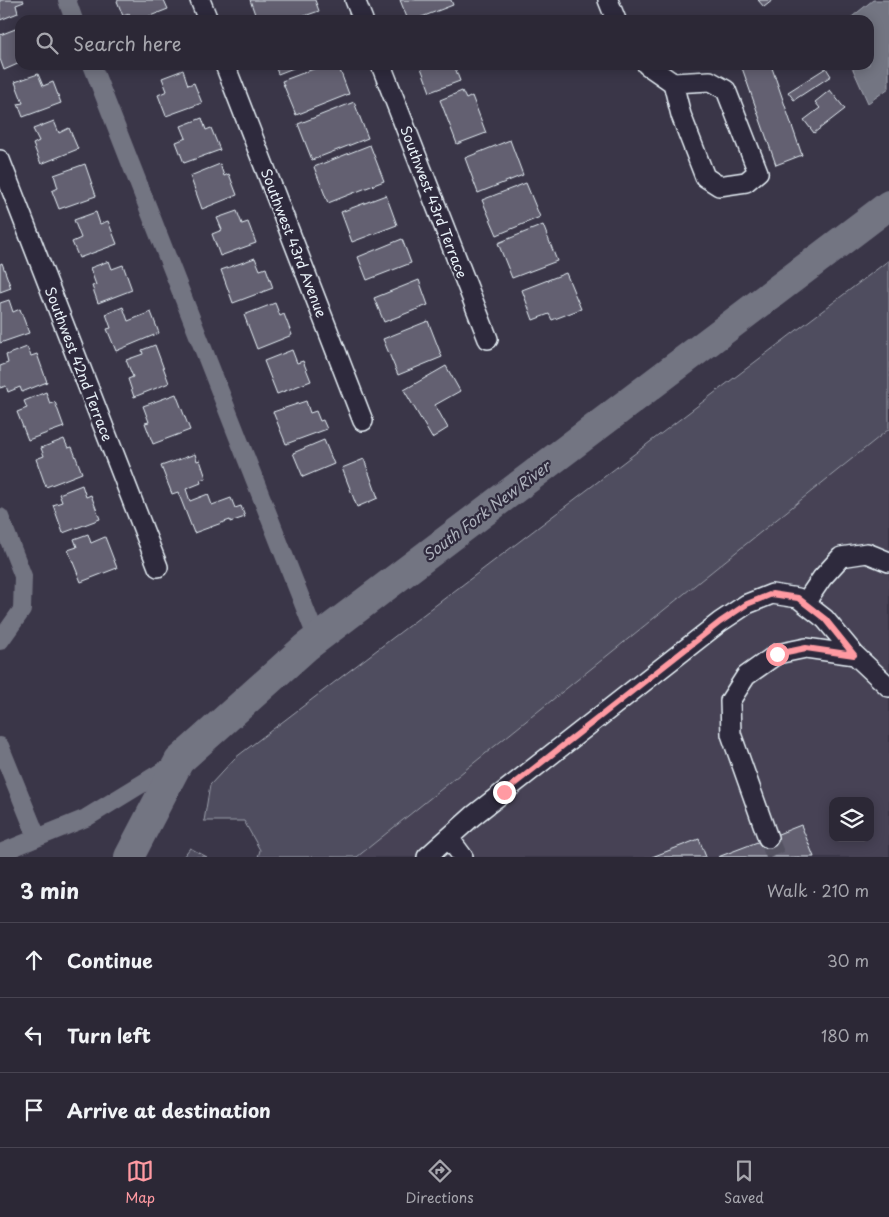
<!DOCTYPE html>
<meta charset="utf-8">
<style>
:root{--surface:#2c2836;--page:#383442;--text:#f1f3f6;--muted:#a6a6ad;--line:#484451;--accent:#ff9aa2}
body{margin:0;font-family:"Playpen Sans",sans-serif;background:var(--page);color:var(--text)}
.controls{position:absolute;right:15px;bottom:15px;display:grid;overflow:hidden;border-radius:10px;box-shadow:0 2px 12px #0003}
.controls button{width:45px;height:45px;display:grid;place-items:center;padding:0;border:0;border-bottom:1px solid var(--line);background:var(--surface);color:var(--text);font:25px sans-serif}
.stop{position:absolute;width:15px;height:15px;margin:-11px;border:4px solid #ff9aa2;border-radius:50%;background:#fff}
.stop.end{background:#ff9aa2;border-color:#fff;box-shadow:0 1px 5px #0008}
.list{margin:0;padding:0;list-style:none}
h2{display:flex;justify-content:space-between;align-items:center;height:65px;margin:0;padding:0 20px;font-size:21px}
h2 small{font-size:16px;font-weight:400;color:var(--muted)}
.list li{display:grid;grid-template-columns:32px 1fr auto;gap:15px;align-items:center;box-sizing:border-box;height:75px;padding:0 20px;border-top:1px solid var(--line)}
.list b{display:block;font-size:19px;white-space:nowrap}
.list em{font-size:16px;font-style:normal;color:var(--muted)}
.icon{flex:none;width:28px;height:28px;fill:none;stroke:currentColor;stroke-width:2;stroke-linecap:round;stroke-linejoin:round}
.map{position:relative;flex:none;width:889px;height:857px;overflow:hidden}
.search{position:absolute;background:var(--surface);box-shadow:0 2px 12px #0003;left:15px;right:15px;top:15px;height:55px;display:flex;align-items:center;gap:12px;box-sizing:border-box;padding:0 18px;border-radius:15px;color:var(--muted);font-size:19px}
.sheet{height:290px;background:var(--surface)}
nav{display:flex;justify-content:space-around;align-items:center;box-sizing:border-box;height:70px;border-top:1px solid var(--line);background:var(--surface);font-size:14px;color:var(--muted)}
nav a{display:grid;justify-items:center;gap:2px}
nav .on{color:var(--accent)}
.map>svg:first-child{display:block}
.built{fill:#464354;fill-rule:evenodd}
.green{fill:#504e5f;stroke:#9ca0ac}
.water{fill:#737482;stroke:#a2a6b1}
.lines{fill:none;stroke-linecap:round;stroke-linejoin:round}
.canal{stroke:#737482;stroke-width:18}
.river{stroke:#737482;stroke-width:30}
.building{fill:#636171;stroke:#e8f1f8}
.minor-tunnel{stroke:#545262;stroke-width:19;stroke-dasharray:19 9;stroke-linecap:butt}
.minor-casing{stroke:#e8f1f8;stroke-width:22}
.minor{stroke:#2f2a3d;stroke-width:19}
.route{stroke:#ff9aa2;stroke-width:6}
.labels{text-anchor:middle;dominant-baseline:central;stroke-width:4.5;stroke-linejoin:round;paint-order:stroke}
.street-label{font-size:14px;fill:#e8f1f8;stroke:#2f2a3d}
.water-label{font-size:15px;font-style:italic;fill:#aeb2bd;stroke:#2f2a3d}
</style>
<div class="map">
<svg width="889" height="857" viewBox="0 0 889 857">
<rect width="100%" height="100%" fill="#3a3648"/>
<filter id="ink" filterUnits="userSpaceOnUse"><feTurbulence type="fractalNoise" baseFrequency=".02" numOctaves="2"/><feDisplacementMap in="SourceGraphic" scale="10" xChannelSelector="R" yChannelSelector="G"/><feConvolveMatrix kernelMatrix="1 2 1 2 8 2 1 2 1" color-interpolation-filters="sRGB"/></filter>
<g filter="url(#ink)">
<!-- built -->
<path class="built" d="M889,429V857H357ZM833,801H870V838H833Z"/>
<!-- green -->
<path class="green" d="M889,260V429L357,857H258L260,850L244,821H204L210,785L235,758Z
M190,848L207,857H183Z"/>
<!-- water -->
<path class="water" d="M873,0H889V88L868,103L851,65H869V20H848Z"/>
<g class="lines">
<!-- canal -->
<path class="canal" d="M67,0L74,20
M92,65L317,639
M0,517L23,576L22,610L0,641
M0,746L37,837
M0,853L86,818L179,761"/>
<!-- river -->
<path class="river" d="M129,857L179,761L306,647L889,205"/>
</g>
<!-- building -->
<path class="building" d="M0,0H23L24,2L16,5L18,13L0,20Z
M119,0H164L168,9L140,20H131L129,14L123,16L117,1Z
M250,0H315L319,11L293,20H257Z
M400,0H451L453,5L414,20H408Z
M758,0H773L764,7Z
M18,28L20,32V63L4,70L0,59V35Z
M275,65H301L278,74Z
M324,65H338L349,94L296,115L282,81Z
M420,65H454L460,81L430,92Z
M741,65H771L802,155L776,165Z
M826,68L831,76L794,100L788,92Z
M183,70L188,85L194,83L202,103L166,116L158,95L167,91L162,78Z
M38,74L43,86L53,82L61,103L23,117L18,104L23,103L15,82Z
M830,90L845,109L814,133L804,120L820,108L815,102Z
M462,91L466,99L472,96L486,133L457,144L440,100Z
M354,102L368,138L312,160L298,124Z
M202,118L206,130L211,128L220,150L184,163L176,142L186,138L181,126Z
M54,121L59,133L69,128L78,149L41,164L33,144L39,141L33,129Z
M510,140L523,175L478,193L465,158Z
M370,145L384,181L328,203L314,167Z
M85,164L96,196L59,209L52,191L58,188L54,175Z
M220,164L224,176L229,174L237,195L202,209L190,176Z
M526,183L540,217L497,235L482,200Z
M386,195L397,225L352,242L341,212Z
M237,211L242,224L248,222L256,243L220,256L212,234L222,230L217,218Z
M96,212L100,224L108,221L117,244L79,258L72,242L81,238L74,220Z
M543,225L557,261L512,278L498,243Z
M402,239L411,263L367,280L358,257Z
M255,258L260,270L266,268L273,288L233,303L221,270Z
M109,261L112,269L123,265L132,290L98,303L92,286L96,285L90,268Z
M2,263L11,288L0,292V264Z
M566,273L581,309L552,320L549,314L533,320L522,290Z
M419,280L428,305L384,322L374,298Z
M9,300L13,312L20,309L29,333L0,343V303Z
M275,303L280,316L284,314L292,335L257,349L244,315Z
M123,307L128,321L151,312L159,333L116,351L107,329L111,328L106,314Z
M428,321L442,357L398,375L383,339Z
M155,345L169,383L134,397L128,379L133,377L126,360L143,354L142,350Z
M27,347L31,356L37,354L47,382L22,392L20,387L8,392L6,386L0,388V366L8,363L6,355Z
M292,350L297,363L303,361L311,381L277,394L264,361Z
M446,366L460,391L435,405L448,428L432,438L404,390Z
M46,392L50,404L55,402L64,427L28,440L17,412L27,408L24,401Z
M176,394L190,430L153,444L145,423L149,422L143,406Z
M306,401L310,413L316,411L320,421L323,420L327,429L286,444L273,412Z
M64,439L68,448L72,447L82,473L46,487L36,459L44,456L41,448Z
M324,440L334,464L303,477L293,453Z
M195,454L197,461L200,460L206,478L200,480L201,483L186,489L190,501L208,494L212,505L231,498L235,508L241,506L245,517L230,522V520L194,533L178,492L172,494L161,466Z
M364,459L378,498L357,507L342,468Z
M82,485L86,497L91,495L100,519L63,533L53,505L62,502L59,494Z
M88,534L91,543L105,537L117,568L81,582L68,550L77,547L74,539Z
M801,825L814,857H718L768,838Z
M699,839L706,857H652Z"/>
<g class="lines">
<!-- minor-tunnel -->
<path class="minor-tunnel" d="M768,838L776,857"/>
<defs>
<path id="minor" d="M200,0L208,20
M355,0L363,20
M608,0L616,20
M225,65L363,421
M381,65L488,339
M647,65L673,83L710,81L726,90L758,172L746,182L719,186L705,177L681,115L673,83
M0,160L158,567
M805,603L822,578L841,557L867,553L889,562
M855,655L889,687
M449,838L463,857
M427,857L473,816L720,622L747,604L772,594L798,598L825,619L855,655L806,648L777,654L746,676L730,701L731,734L768,838"/>
</defs>
<!-- minor casing -->
<use href="#minor" class="minor-casing"/>
<!-- minor -->
<use href="#minor" class="minor"/>
</g>
</g>
<g class="lines" filter="url(#ink)">
<!-- route -->
<path class="route" d="M504,792L720,622L747,604L772,594L798,598L825,619L854,655L806,648L777,654"/>
</g>
<g class="labels">
<!-- street labels -->
<g class="street-label">
<text transform="translate(434 202) rotate(69)">Southwest 43rd Terrace</text>
<text transform="translate(294 243) rotate(69)">Southwest 43rd Avenue</text>
<text transform="translate(79 364) rotate(69)">Southwest 42nd Terrace</text>
</g>
<!-- water labels -->
<g class="water-label">
<text transform="translate(486 510) rotate(-37)">South Fork New River</text>
</g>
</g>
</svg>
<div class="controls">
<button><svg class="icon" aria-label="layers" viewBox="0 0 24 24"><path d="M12 4l9 5-9 5-9-5zM3 14l9 5 9-5"/></svg></button>
</div>
<div class="stop" style="left:777px;top:654px"></div>
<div class="stop end" style="left:504px;top:792px"></div>
<div class="search"><svg class="icon" aria-label="search" viewBox="0 0 24 24"><circle cx="10" cy="10" r="6"/><path d="M15 15l6 6"/></svg>Search here</div>
</div>
<section class="sheet">
<h2>3 min<small>Walk · 210 m</small></h2>
<ul class="list">
<li><svg class="icon" aria-label="ahead" viewBox="0 0 24 24"><path d="M12 20V5M6 11l6-6 6 6"/></svg><div><b>Continue</b></div><em>30 m</em></li>
<li><svg class="icon" aria-label="left" viewBox="0 0 24 24"><path d="M17 20v-9H6M10 6l-5 5 5 5"/></svg><div><b>Turn left</b></div><em>180 m</em></li>
<li><svg class="icon" aria-label="arrive" viewBox="0 0 24 24"><path d="M6 21V4h12l-3 4 3 4H6"/></svg><div><b>Arrive at destination</b></div></li>
</ul>
</section>
<nav>
<a class="on"><svg class="icon" aria-label="map" viewBox="0 0 24 24"><path d="M3 6l6-2 6 2 6-2v14l-6 2-6-2-6 2zM9 4v14M15 6v14"/></svg>Map</a>
<a><svg class="icon" aria-label="directions" viewBox="0 0 24 24"><path d="M12 3l9 9-9 9-9-9zM9 14v-3h6M13 9l2 2-2 2"/></svg>Directions</a>
<a><svg class="icon" aria-label="saved" viewBox="0 0 24 24"><path d="M7 4h10v16l-5-4-5 4z"/></svg>Saved</a>
</nav>
